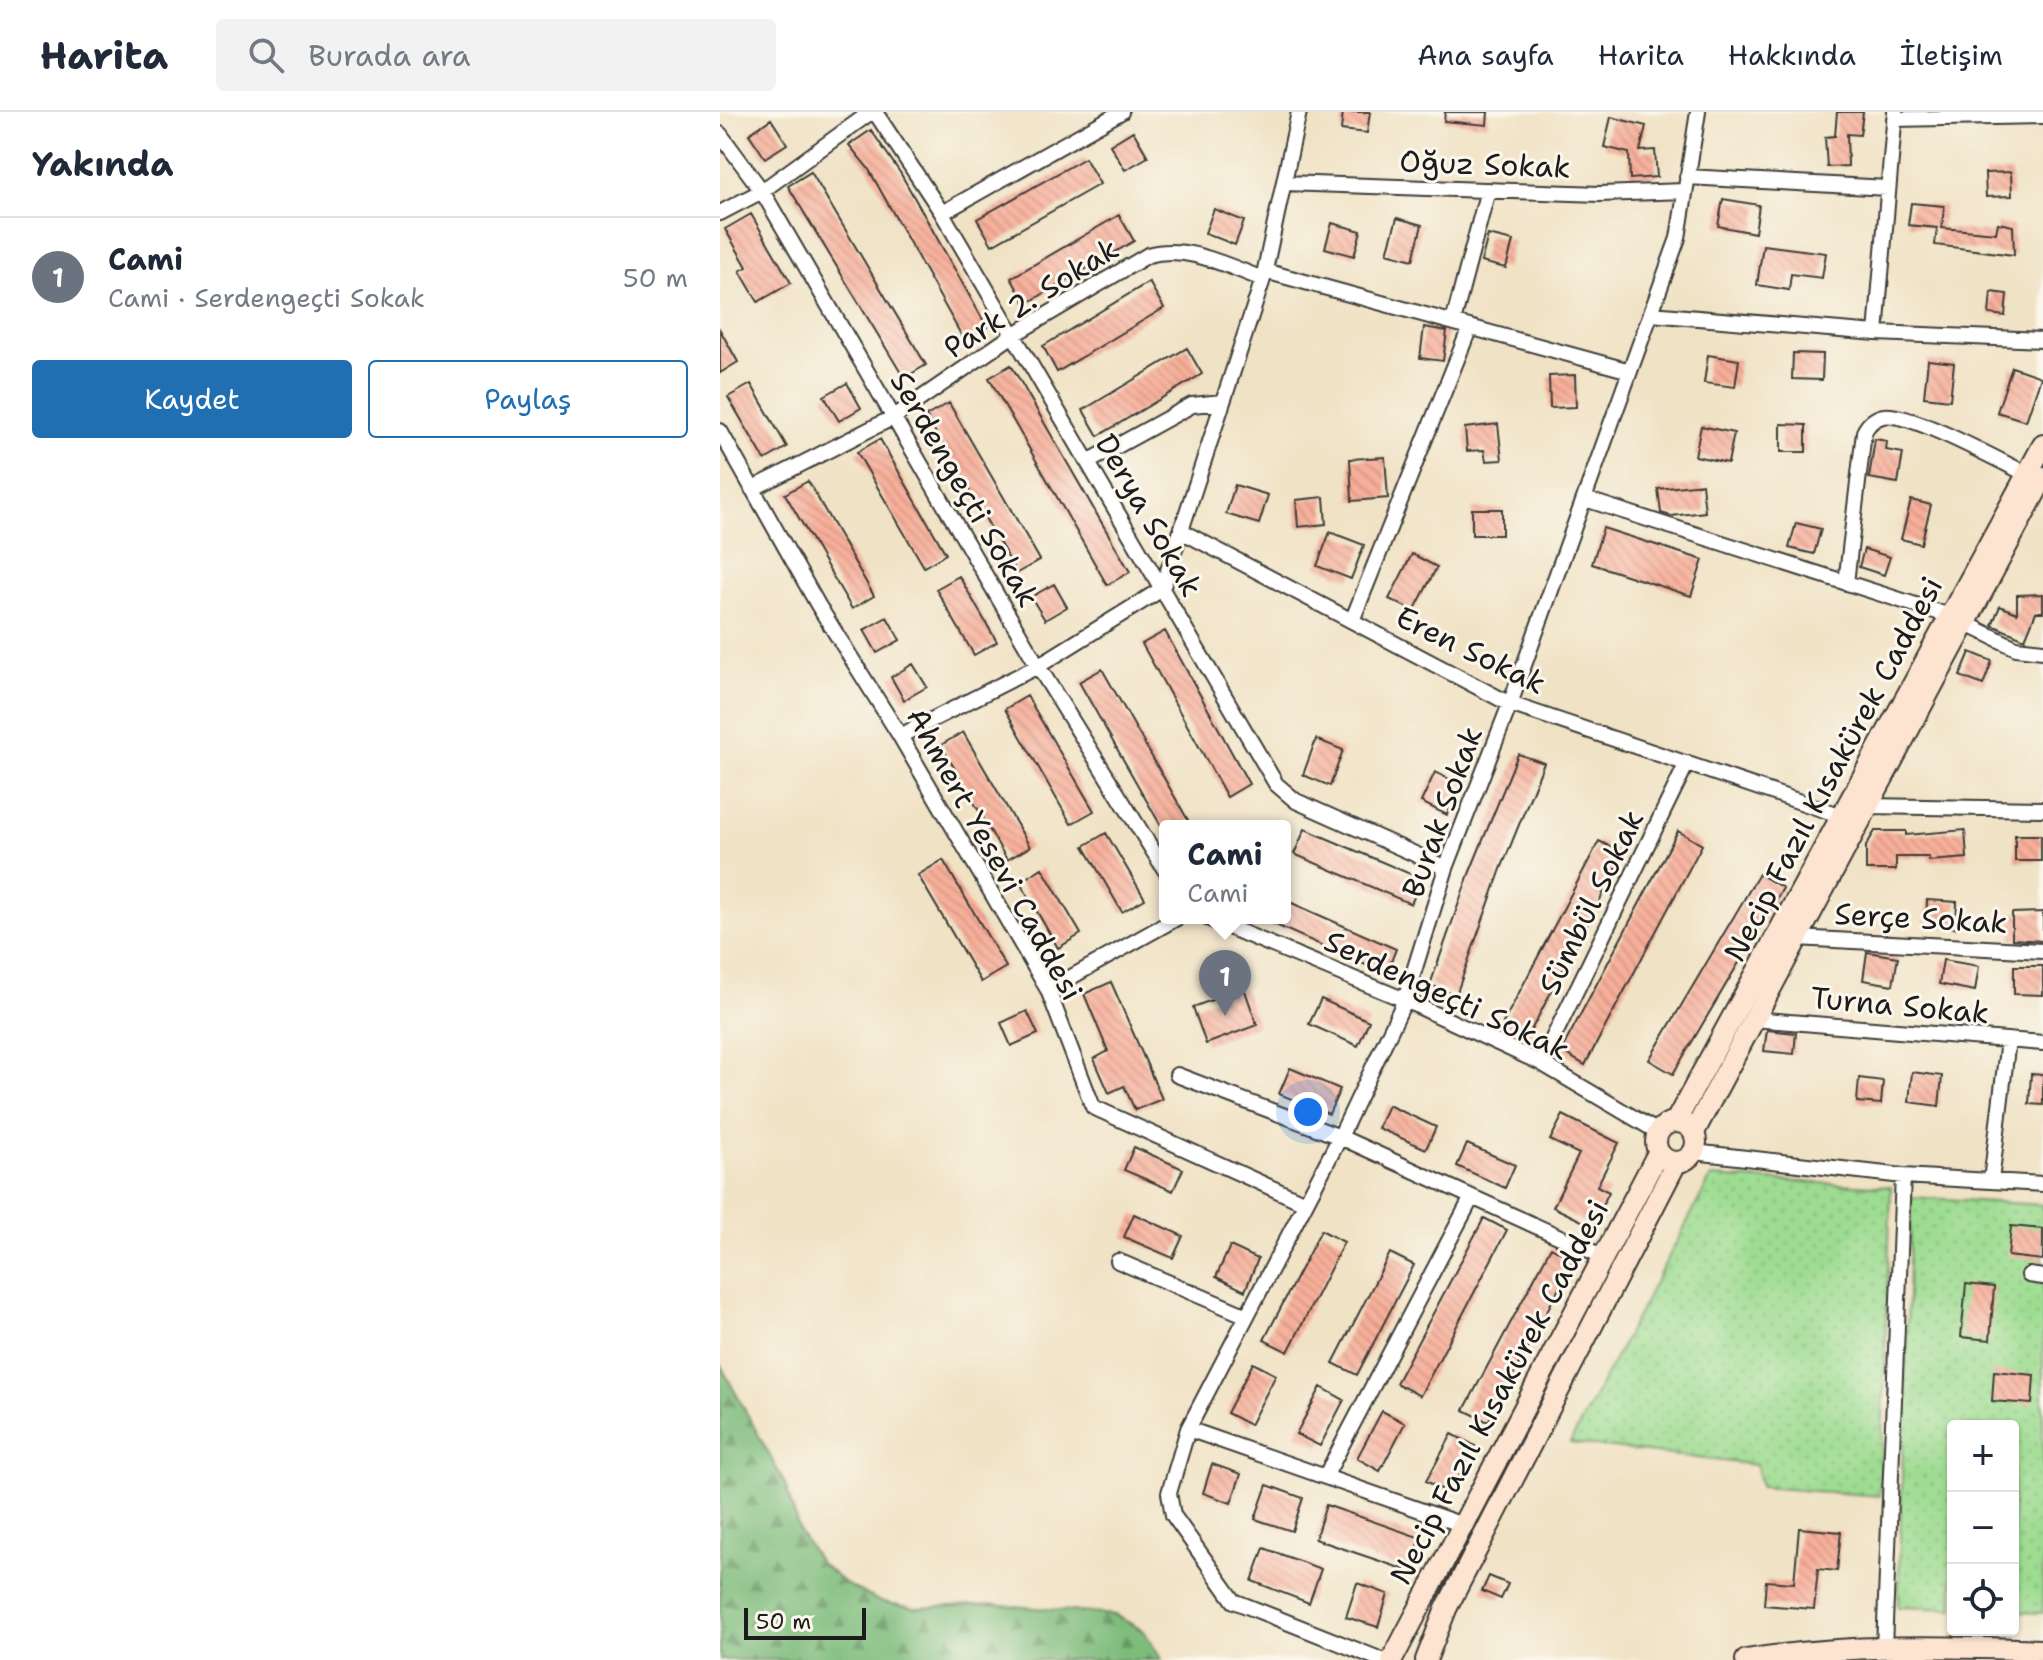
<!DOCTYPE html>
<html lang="tr">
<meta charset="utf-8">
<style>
:root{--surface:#fff;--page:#f2f2f3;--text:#1f2937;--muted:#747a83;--line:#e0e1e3;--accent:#1f6fb2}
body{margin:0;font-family:"Shantell Sans",sans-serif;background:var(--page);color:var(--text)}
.controls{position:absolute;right:24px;bottom:24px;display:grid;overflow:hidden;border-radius:8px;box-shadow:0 2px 6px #0004}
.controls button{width:72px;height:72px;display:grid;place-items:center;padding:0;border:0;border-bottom:2px solid var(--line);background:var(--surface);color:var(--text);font:40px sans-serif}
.scale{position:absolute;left:24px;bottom:20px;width:122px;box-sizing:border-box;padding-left:8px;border:4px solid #1c1c1c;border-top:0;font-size:22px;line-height:28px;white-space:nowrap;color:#1c1c1c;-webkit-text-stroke:6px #fbf7ec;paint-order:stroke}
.you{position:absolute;left:588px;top:1000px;width:28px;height:28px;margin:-20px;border:6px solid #fff;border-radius:50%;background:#1a73e8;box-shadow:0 0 0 12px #1a73e833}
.badge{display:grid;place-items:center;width:52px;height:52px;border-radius:50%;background:var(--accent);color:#fff;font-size:26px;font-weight:700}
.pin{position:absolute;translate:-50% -66px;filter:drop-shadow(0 2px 4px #0008)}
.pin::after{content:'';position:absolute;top:42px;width:28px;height:24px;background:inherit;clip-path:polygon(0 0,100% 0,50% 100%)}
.popup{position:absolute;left:439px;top:708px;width:132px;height:104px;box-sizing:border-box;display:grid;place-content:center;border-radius:8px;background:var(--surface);filter:drop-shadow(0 2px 6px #0005);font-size:26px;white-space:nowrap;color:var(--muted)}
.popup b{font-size:30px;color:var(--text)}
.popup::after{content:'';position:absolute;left:50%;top:100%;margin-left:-16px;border:16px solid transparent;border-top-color:var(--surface)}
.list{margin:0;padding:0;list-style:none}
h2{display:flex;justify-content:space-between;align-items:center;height:104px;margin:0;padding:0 32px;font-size:34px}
h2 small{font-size:26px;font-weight:400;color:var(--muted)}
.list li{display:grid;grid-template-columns:52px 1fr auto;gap:24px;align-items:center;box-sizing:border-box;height:120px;padding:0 32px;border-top:2px solid var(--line)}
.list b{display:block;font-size:30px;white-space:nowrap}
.list p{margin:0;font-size:26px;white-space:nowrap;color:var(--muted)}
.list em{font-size:26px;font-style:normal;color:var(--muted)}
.actions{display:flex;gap:16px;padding:24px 32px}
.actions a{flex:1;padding:18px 0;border:2px solid var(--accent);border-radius:8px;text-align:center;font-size:28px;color:var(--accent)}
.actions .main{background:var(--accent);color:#fff}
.icon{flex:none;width:44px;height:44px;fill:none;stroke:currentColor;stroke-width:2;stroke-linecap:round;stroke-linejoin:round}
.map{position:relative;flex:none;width:1323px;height:1548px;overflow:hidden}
header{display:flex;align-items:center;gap:48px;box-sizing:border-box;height:112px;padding:0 40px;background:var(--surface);border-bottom:2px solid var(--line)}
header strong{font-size:38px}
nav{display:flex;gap:44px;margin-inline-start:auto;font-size:28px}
.search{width:560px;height:72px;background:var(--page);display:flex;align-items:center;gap:20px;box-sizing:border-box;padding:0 28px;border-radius:8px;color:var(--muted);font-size:30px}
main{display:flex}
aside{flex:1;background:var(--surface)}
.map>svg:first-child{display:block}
.green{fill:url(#green-dots);stroke:#5c7c56;stroke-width:2}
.forest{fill:url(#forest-firs);stroke:#4d6c4c;stroke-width:2}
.building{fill:url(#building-back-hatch)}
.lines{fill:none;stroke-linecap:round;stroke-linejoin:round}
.street-casing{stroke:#3c3a35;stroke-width:18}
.secondary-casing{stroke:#3c3a35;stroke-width:24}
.street{stroke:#fff;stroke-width:14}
.secondary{stroke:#fde4d1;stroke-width:20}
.labels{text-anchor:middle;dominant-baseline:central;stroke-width:6;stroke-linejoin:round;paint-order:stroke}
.street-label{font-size:30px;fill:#1c1c1c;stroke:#fbf7ec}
</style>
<header>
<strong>Harita</strong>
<div class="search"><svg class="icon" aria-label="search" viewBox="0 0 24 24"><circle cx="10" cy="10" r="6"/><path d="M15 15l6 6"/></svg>Burada ara</div>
<nav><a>Ana sayfa</a><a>Harita</a><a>Hakkında</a><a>İletişim</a></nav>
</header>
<main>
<aside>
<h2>Yakında<small></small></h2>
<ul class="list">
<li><span class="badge" style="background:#6b7280">1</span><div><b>Cami</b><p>Cami · Serdengeçti Sokak</p></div><em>50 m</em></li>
</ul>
<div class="actions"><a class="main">Kaydet</a><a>Paylaş</a></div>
</aside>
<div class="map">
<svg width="1323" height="1548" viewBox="0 0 1323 1548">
<defs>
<pattern id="green-dots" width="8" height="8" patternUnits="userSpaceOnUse" patternTransform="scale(2)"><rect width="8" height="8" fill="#9ddc91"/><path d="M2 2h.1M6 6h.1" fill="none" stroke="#87bc7c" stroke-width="1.8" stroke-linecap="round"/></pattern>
<pattern id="forest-firs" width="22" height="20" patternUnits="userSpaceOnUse" patternTransform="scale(2)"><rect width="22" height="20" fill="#7ebc7b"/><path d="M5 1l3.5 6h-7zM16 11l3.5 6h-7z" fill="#669864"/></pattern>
<pattern id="building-back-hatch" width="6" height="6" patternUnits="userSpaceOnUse" patternTransform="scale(2)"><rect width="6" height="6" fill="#f7af9a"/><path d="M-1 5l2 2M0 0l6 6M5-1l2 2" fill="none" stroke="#d39684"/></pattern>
</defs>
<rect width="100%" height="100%" fill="#fbf7ec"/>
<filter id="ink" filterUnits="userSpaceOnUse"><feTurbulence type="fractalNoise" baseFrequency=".0125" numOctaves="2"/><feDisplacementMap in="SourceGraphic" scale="16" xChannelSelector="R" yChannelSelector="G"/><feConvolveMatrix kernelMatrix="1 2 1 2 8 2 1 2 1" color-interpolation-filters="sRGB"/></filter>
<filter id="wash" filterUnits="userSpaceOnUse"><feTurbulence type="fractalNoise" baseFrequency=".006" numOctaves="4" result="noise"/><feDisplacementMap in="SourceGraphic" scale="32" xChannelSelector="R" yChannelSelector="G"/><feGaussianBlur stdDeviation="1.8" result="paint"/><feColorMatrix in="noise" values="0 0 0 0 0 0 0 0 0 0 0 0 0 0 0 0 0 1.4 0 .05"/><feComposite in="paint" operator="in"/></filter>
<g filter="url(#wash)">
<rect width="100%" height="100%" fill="#f0e2c5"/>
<!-- green -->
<path class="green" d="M991,1065L1171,1075L1160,1384L1041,1375L1036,1353L850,1331Z
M1191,1085L1323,1093V1501L1293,1500V1314H1233V1497L1178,1495Z"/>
<!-- forest -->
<path class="forest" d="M0,1252L65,1372L80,1421L99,1450L127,1473L159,1489L194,1496L272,1492L395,1503L424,1519L442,1548H0Z"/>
<g id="blocks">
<!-- building -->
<path class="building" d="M623,0H650L647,21L621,18Z
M725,0H768L767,13L724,9Z
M1117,0H1143L1140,23L1127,22L1128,54L1107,55L1105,25L1115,24Z
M891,5L926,14L920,39L935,38L937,65L910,67L909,41L884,35Z
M51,7L67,32L45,46L29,22Z
M151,18L181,62L267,215L244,228L148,56L129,33Z
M413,19L428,45L405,58L390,33Z
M365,46L380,72L272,133L257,107Z
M91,60L206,253L184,266L68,74Z
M1291,60L1292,84L1266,85L1265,61Z
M1003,87L1039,93L1035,121L998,114Z
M1191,91L1224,94L1222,116L1276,121L1278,111L1293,114L1294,143L1215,133L1217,116L1188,113Z
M494,97L524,109L515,133L485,121Z
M31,102L71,171L38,190L20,159L27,155L5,117Z
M399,103L414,129L306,192L291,166Z
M677,106L702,113L693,148L667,141Z
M612,111L641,119L634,144L605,136Z
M768,123L793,129L786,156L761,150Z
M1043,133L1106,141L1102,166L1071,162L1069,178L1037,173Z
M429,170L444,196L337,260L323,234Z
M1271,180L1287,182L1285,204L1269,202Z
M704,215L727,219L723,249L700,246Z
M0,218L18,250L0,261Z
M467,236L482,262L378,324L363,298Z
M1073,241L1103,242L1102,268L1072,267Z
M988,243L1019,248L1015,275L984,271Z
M1208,248L1234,251L1230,288L1204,285Z
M291,253L410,460L387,473L269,266Z
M1292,255L1321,265L1306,309L1277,300Z
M855,263L856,295L830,296L829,264Z
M127,271L141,296L119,309L104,284Z
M31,272L67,335L45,348L8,285Z
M229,291L320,448L297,461L206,304Z
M778,312L782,348L766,349L764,338L747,339L745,316Z
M1061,312L1086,313V340H1061Z
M981,314L1014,321L1008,351L975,344Z
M160,327L226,442L204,455L137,340Z
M1155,327L1167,329L1166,338L1183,341L1178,371L1149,366Z
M665,345L668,386L632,389L630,347Z
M88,369L154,484L132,497L65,382Z
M982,372L985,400L951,404L941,401L938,377Z
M515,373L548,383L539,412L506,402Z
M604,385L606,412L578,415L576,388Z
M1191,388L1211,393L1201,432L1181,427Z
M752,397H782V423H752Z
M1076,411L1101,417L1094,442L1069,436Z
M883,416L983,448L971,484L872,452Z
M610,420L644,433L631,467L597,454Z
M1144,437L1170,445L1164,463L1139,455Z
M692,442L717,455L694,499L669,487Z
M239,464L277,530L254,543L216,477Z
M334,472L347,495L325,508L311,485Z
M1323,482V500H1316L1305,527L1272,513L1280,494L1297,501V483Z
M167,505L180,528L157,541L144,518Z
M445,519L529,672L507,685L422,532Z
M1250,540L1272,549L1263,573L1240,564Z
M193,552L207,575L184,588L171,565Z
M382,557L469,710L462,714H441L359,570Z
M307,584L374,699L351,712L285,597Z
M243,620L310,735L287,748L221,633Z
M596,627L623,638L610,674L583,663Z
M798,642L824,651L781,757L736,883L710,873L749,762Z
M715,660L741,673L727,703L701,690Z
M585,717L702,767L691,792L574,742Z
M1245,718L1247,746L1209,749V745H1176V758H1146V734L1155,719H1186V723Z
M958,719L982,733L865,953L841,939Z
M386,721L425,787L402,800L364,734Z
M1295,723H1321V749H1295Z
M879,729L904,742L808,924L783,911Z
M223,748L286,855L261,870L198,763Z
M322,756L361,822L338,836L300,770Z
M1039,762L1063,776L953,962L929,948Z
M565,788L676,837L666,862L540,806H565Z
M1207,788L1237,790L1236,816L1206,814Z
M1323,800V829L1292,827V801Z
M1147,840L1178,845L1173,873L1143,868Z
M1223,848L1259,854L1255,879L1219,872Z
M1294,854H1323V883L1294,882Z
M391,870L442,987L415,998L404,974L389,981L374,947L388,939L364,882Z
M524,876L537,913L486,932L473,895Z
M601,887L649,909L638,934L589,912Z
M307,899L318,922L291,934L281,911Z
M1047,918L1076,921L1074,942L1044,939Z
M570,956L620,977L609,1002L559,982Z
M1192,960L1222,964L1219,994L1189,990Z
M1311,962L1323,963V993L1309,992Z
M1139,966L1163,969L1161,992L1137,990Z
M668,993L716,1015L706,1037L658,1016Z
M843,1003L899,1031L877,1074L889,1080L872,1114L833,1095L859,1042L830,1028Z
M747,1032L795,1053L785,1076L737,1054Z
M414,1035L463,1057L453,1079L404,1058Z
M414,1102L463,1124L453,1146L404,1125Z
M764,1106L787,1118L700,1284L676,1271Z
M1291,1114L1323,1117V1148L1288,1144Z
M601,1118L624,1130L568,1240L544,1228Z
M510,1134L538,1147L525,1179L496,1165Z
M831,1135L854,1148L768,1310L744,1298Z
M670,1141L694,1153L637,1263L613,1251Z
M1246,1172L1274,1175L1270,1228L1241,1225Z
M533,1251L556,1263L530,1313L507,1301Z
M1274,1259L1314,1263L1312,1292L1272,1289Z
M601,1275L624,1288L600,1334L576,1322Z
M662,1299L685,1311L660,1359L637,1346Z
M732,1322L755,1334L730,1382L706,1369Z
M492,1352L521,1362L511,1391L483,1381Z
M547,1373L583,1386L572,1419L535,1407Z
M606,1393L701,1426L689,1459L595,1427Z
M1079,1416L1121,1420L1117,1459L1098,1457L1094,1497L1044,1493L1046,1469L1074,1471Z
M544,1436L601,1457L589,1491L532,1469Z
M769,1464L788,1472L781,1487L762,1479Z
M637,1471L668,1482L658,1515L626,1505Z"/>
</g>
</g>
<g filter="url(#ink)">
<use href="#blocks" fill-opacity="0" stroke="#3c3a35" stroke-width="2"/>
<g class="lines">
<defs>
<path id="street" d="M155,0L222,101L556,672L576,689L726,756
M1174,7L1323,4
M0,22L42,79L318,554L445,758
M967,65L1168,76
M564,71L880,82L965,79
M0,101L42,79L151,0
M222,101L401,0
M545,159L910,259
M931,202L1156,221L1323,228
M733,210L768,78
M1156,221L1175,0
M0,319L98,493L180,624L328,878L373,995L585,1091
M368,350L472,293L503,290
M32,377L174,305L293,223L428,143C467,132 507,154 543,167
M865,387L1230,504L1296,536L1323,539
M461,419L790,592L1122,704
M1126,471L1144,320C1148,312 1154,306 1163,304C1189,299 1279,349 1307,362
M632,509L750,215
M180,624L318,554L442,477L543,167L579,0
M1146,694L1323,697
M487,806L685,888L821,951L938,1020
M1076,826L1323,839
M328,878L457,806
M1033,907L1323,931
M821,951L967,651
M457,963L620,1025L884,1145
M974,1040L1183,1064L1323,1072
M1271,1069L1288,928
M398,1149L527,1204
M1309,1163L1323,1165
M468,1317L743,1413
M605,1365L752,1085
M1164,1536L1183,1064
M662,1548L514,1489L453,1403L449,1381L468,1317L620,1025L685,888L726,756L790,592L958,126L978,0"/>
<path id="secondary" d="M956,1009L1323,333
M936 1030a20 20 0 1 1 40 0a20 20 0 1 1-40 0Z
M974,1020L1323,366
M672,1548L938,1041
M706,1548L726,1497L956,1051
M1026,1548C1124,1532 1224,1534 1323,1538"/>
</defs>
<!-- street casing -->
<use href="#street" class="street-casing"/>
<!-- secondary casing -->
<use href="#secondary" class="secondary-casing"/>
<!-- street -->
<use href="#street" class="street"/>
<!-- secondary -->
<use href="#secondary" class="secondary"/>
</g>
</g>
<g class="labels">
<!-- street labels -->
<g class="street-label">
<text transform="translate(765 52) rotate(2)">Oğuz Sokak</text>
<text transform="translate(311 186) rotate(-32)">Park 2. Sokak</text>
<text transform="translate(245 377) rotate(60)">Serdengeçti Sokak</text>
<text transform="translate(429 403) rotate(60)">Derya Sokak</text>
<text transform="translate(751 538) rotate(26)">Eren Sokak</text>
<text transform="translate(1113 657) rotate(-62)">Necip Fazıl Kısakürek Caddesi</text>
<text transform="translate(722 700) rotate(-70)">Burak Sokak</text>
<text transform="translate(275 742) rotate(61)">Ahmert Yesevi Caddesi</text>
<text transform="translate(871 790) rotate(-64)">Sümbül Sokak</text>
<text transform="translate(1201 806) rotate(3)">Serçe Sokak</text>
<text transform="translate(727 883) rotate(25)">Serdengeçti Sokak</text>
<text transform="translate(1180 893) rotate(5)">Turna Sokak</text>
<text transform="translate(779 1280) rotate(-62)">Necip Fazıl Kısakürek Caddesi</text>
</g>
</g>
</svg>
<div class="controls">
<button>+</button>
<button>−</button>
<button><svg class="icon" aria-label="locate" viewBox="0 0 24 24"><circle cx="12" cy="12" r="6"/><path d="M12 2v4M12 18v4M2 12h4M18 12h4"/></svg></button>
</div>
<div class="scale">50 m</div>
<div class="you"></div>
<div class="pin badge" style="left:505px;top:904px;background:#6b7280">1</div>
<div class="popup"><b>Cami</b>Cami</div>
</div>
</main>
